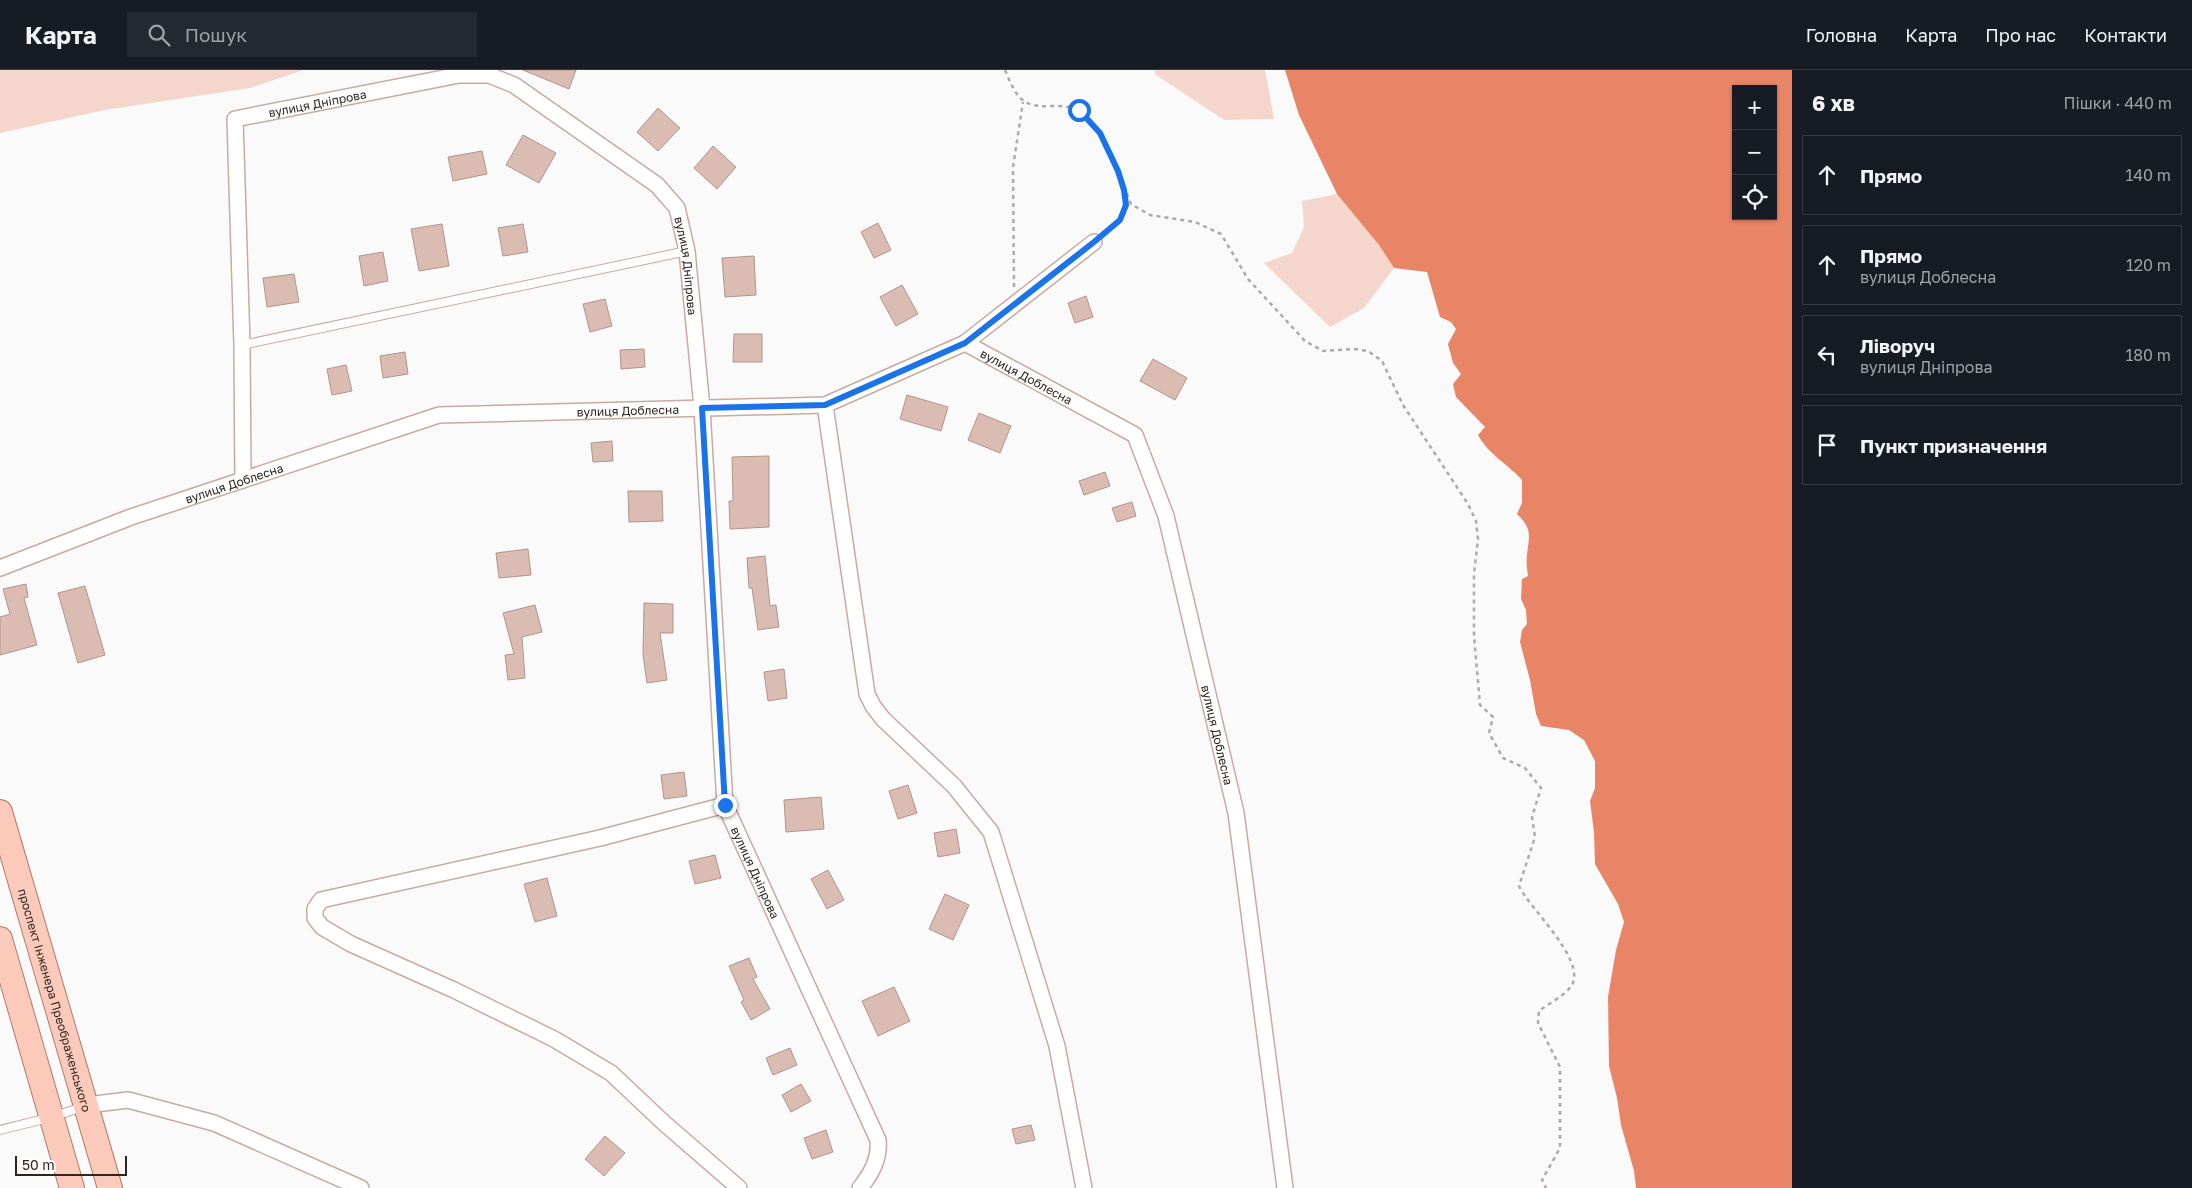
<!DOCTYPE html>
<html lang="uk">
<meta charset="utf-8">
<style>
:root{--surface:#171b24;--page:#242831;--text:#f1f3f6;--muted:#9ea1a6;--line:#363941}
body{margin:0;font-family:"Golos Text",sans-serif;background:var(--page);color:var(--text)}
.controls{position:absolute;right:15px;top:15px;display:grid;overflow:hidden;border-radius:0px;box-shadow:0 1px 4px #0004}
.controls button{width:45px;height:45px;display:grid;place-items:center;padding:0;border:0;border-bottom:1px solid var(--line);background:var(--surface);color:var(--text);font:25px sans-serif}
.scale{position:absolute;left:15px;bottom:12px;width:112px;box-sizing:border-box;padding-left:5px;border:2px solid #2f2420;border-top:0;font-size:14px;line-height:18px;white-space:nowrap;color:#2f2420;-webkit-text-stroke:4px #fff;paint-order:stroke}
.stop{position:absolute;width:15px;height:15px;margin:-11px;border:4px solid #1a73e8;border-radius:50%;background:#fff}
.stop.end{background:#1a73e8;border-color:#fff;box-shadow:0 1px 5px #0008}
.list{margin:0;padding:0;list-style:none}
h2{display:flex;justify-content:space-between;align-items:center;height:65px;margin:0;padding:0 20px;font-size:21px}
h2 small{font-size:16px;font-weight:400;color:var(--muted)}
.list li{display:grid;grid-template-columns:32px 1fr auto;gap:15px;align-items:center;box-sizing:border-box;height:80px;margin:0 10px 10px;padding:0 10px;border:1px solid var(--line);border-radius:0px}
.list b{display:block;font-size:19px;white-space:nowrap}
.list p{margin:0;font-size:16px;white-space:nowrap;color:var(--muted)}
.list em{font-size:16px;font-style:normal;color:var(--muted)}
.icon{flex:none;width:28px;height:28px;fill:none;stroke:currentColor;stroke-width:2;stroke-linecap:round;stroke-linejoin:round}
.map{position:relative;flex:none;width:1792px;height:1118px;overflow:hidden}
header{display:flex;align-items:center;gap:30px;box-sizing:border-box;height:70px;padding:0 25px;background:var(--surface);border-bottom:1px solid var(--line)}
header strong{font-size:24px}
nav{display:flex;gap:28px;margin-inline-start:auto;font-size:18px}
.search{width:350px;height:45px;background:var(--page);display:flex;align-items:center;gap:12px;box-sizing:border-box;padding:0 18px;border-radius:0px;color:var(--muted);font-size:19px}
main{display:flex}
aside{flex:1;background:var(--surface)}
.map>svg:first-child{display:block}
.green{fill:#f5d6cc}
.water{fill:#e88567;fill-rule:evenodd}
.building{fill:#dabcb2;stroke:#b2948b}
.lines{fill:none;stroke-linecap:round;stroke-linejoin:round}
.lane-casing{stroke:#c9aaa1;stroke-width:10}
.street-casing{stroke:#c9aaa1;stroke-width:18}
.primary-casing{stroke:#b27967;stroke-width:26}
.path{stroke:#afaaa9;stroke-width:2.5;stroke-dasharray:4 4;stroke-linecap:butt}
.lane{stroke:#fff;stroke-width:8}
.street{stroke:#fff;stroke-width:15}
.primary{stroke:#fbcabb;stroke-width:24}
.route{stroke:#1a73e8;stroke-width:6}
.labels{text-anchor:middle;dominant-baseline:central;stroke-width:4.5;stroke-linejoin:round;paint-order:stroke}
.street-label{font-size:12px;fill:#2f2420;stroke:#fff}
</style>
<header>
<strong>Карта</strong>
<div class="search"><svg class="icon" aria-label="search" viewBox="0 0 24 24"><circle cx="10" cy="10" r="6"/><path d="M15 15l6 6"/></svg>Пошук</div>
<nav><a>Головна</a><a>Карта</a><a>Про нас</a><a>Контакти</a></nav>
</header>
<main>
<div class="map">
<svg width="1792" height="1118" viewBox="0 0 1792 1118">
<rect width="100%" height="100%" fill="#fafafa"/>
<!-- green -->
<path class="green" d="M0,0H303L250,18L105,40L0,63Z
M1154,0H1265L1274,49L1224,50L1156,5Z
M1337,124L1379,175L1394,198L1364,238L1330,257L1264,193L1292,183L1304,157L1302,131Z"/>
<!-- water -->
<path class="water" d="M1285,0H1792V1118H1636L1634,1101L1621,1055L1617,1028L1609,996L1608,927L1616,880L1624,852L1618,834L1595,794L1594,762L1590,731L1595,718V691L1584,670L1569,660L1541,656L1536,644L1530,610L1520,572L1522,560L1527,554L1526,540L1521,529L1522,509L1528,506C1527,499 1526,492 1527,485C1529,466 1533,459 1517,444L1522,433V410C1508,394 1488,384 1478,365L1485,357L1456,327L1453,314L1461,304L1453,293L1448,274L1456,259L1451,252L1440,247L1427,202L1394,198L1379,175L1337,124L1299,45ZM1736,19H1773V146H1736Z"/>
<!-- building -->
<path class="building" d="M523,0H576L569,19Z
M658,38L680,58L658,81L637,62Z
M523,65L556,83L539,113L506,95Z
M713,76L736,97L717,119L694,98Z
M482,81L487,104L453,111L448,87Z
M878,153L891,180L874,188L861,162Z
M442,154L449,196L419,201L411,159Z
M523,154L528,182L503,186L498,158Z
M383,182L388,211L364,216L359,186Z
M754,186L756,225L725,227L722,188Z
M294,204L299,232L267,237L263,208Z
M902,215L918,244L896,256L880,227Z
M1086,226L1093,247L1075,253L1068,233Z
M605,229L612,256L590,262L583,234Z
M734,264H762V292H733Z
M644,279L645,297L621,299L620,280Z
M405,282L408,304L383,308L380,286Z
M1153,289L1187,308L1175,330L1140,311Z
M346,295L352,321L332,325L327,299Z
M907,325L948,337L941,361L900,349Z
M979,343L1011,356L1000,383L968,370Z
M612,371L613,391L593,392L591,373Z
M769,386V457L730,459L729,431H733L732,387Z
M1105,402L1110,416L1084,425L1079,411Z
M628,421H662L663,451L629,452Z
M1132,432L1136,446L1117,452L1112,438Z
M528,479L531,505L499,508L496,483Z
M765,486L770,536L776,535L779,557L758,560L752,518H749L747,488Z
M26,514L28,527L24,528L37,575L0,585V547L10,544L3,519Z
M85,516L105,585L78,593L58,523Z
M644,533L673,534V563H660L667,610L647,613L643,585Z
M535,535L542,562L522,567L525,608L508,610L505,585L514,584L503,543Z
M784,599L787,628L768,631L764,602Z
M684,702L687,726L664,729L661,705Z
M908,715L917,743L898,749L889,721Z
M821,727L824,759L786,762L784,730Z
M956,759L960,783L938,787L934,763Z
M715,785L721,808L695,814L689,791Z
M828,800L844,830L827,839L811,809Z
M547,808L557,846L535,852L524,814Z
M945,824L969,835L953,870L929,859Z
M749,888L757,907L753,909L770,939L751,950L741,932L744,930L729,896Z
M894,917L910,951L878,966L862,931Z
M790,978L797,995L773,1005L766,988Z
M801,1014L811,1031L791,1042L782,1025Z
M1031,1055L1035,1070L1016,1074L1012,1059Z
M826,1060L833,1082L812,1089L804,1068Z
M605,1066L625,1083L604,1106L585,1089Z"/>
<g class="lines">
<defs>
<path id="lane" d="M242,275L687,181
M0,1060L52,1047L82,1037"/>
<g id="street">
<path id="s1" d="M965,273L1135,365L1166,446L1236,743L1285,1118"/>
<path d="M825,335L867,624L873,636L883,649L954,716L991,762L1057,976L1084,1118"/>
<path id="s2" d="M243,410L242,275L235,49L459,5H489L514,15L657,115L677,138L687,181L702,338L725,735L878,1070C880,1089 871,1104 860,1118"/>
<path id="s3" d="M0,498L131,447L439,345L825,335L965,273L1094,172"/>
<path d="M725,735L600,768L321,830L315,839V848L322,857L351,874L454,920L554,969L611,1003L664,1053L739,1118"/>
<path d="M87,1035L128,1030L214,1053L361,1118"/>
</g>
<g id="primary">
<path id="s4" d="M0,742L110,1118"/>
<path d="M0,869L72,1118"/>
</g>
</defs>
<!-- lane casing -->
<use href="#lane" class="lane-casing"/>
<!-- street casing -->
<use href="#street" class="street-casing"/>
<!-- primary casing -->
<use href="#primary" class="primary-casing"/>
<!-- path -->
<path class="path" d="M1005,0C1016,26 1021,38 1051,36C1060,36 1070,36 1078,40C1095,49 1111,84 1118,102
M1118,101L1131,134L1150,145L1195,152L1221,164L1248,209L1305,271L1323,281L1354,279L1368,281L1382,291L1403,335L1468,434L1476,451L1478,469L1474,504V566L1480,635L1493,647L1489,663L1503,688L1525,698L1541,718L1532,747L1535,767L1519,816C1529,838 1586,889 1572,915C1566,925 1548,934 1539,941L1538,953L1560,997V1078L1542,1110L1546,1118
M1105,163C1122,149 1127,141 1124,119
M1014,217L1013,97L1023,32"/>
<!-- lane -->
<use href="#lane" class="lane"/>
<!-- street -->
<use href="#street" class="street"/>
<!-- primary -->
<use href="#primary" class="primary"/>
</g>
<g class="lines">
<!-- route -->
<path class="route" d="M725,735L702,338L825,335L965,273L1094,172L1120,150L1126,135L1124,120L1118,101L1100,63L1079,40"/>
</g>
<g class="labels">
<!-- street labels -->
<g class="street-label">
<text stroke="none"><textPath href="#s2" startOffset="445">вулиця Дніпрова</textPath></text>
<text stroke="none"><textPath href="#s2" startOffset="910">вулиця Дніпрова</textPath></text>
<text stroke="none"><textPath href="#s1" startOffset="70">вулиця Доблесна</textPath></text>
<text stroke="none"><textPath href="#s3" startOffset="654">вулиця Доблесна</textPath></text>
<text stroke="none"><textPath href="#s3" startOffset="249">вулиця Доблесна</textPath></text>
<text stroke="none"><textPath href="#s1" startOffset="505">вулиця Доблесна</textPath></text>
<text stroke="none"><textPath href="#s2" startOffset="1525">вулиця Дніпрова</textPath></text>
<text stroke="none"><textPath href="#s4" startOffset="196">проспект Інженера Преображенського</textPath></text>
</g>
</g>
</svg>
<div class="controls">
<button>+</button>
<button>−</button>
<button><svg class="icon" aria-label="locate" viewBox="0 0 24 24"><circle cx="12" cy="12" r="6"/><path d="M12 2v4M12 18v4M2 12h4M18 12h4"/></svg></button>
</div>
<div class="scale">50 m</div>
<div class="stop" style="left:1079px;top:40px"></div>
<div class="stop end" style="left:725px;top:735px"></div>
</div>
<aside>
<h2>6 хв<small>Пішки · 440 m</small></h2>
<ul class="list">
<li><svg class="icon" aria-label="ahead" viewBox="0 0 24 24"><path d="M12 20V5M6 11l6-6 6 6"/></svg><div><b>Прямо</b></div><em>140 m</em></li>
<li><svg class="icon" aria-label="ahead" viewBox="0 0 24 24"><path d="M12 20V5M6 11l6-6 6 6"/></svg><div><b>Прямо</b><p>вулиця Доблесна</p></div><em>120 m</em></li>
<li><svg class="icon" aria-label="left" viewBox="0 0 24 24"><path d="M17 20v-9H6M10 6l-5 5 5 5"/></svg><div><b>Ліворуч</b><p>вулиця Дніпрова</p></div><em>180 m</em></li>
<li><svg class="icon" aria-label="arrive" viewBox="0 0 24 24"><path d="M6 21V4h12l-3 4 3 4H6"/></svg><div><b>Пункт призначення</b></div></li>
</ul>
</aside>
</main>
